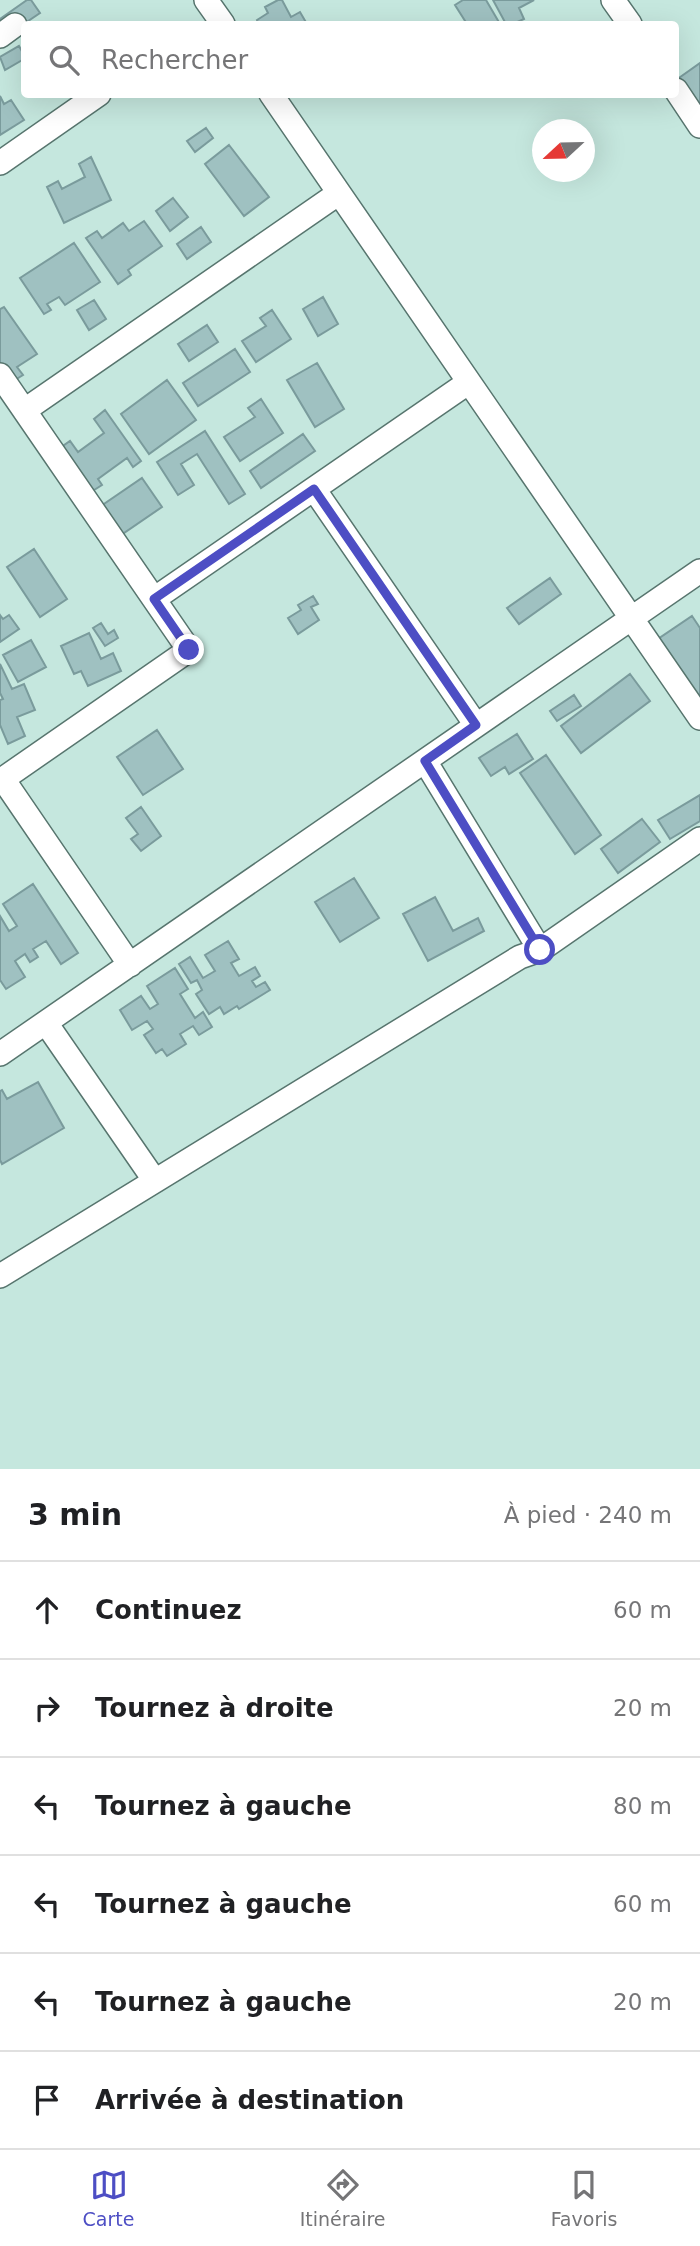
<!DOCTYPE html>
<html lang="fr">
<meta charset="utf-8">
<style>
:root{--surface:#fff;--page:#f6f6f6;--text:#202124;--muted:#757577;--line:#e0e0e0;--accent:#4d4ec4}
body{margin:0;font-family:"DejaVu Sans",sans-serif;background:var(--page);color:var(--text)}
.compass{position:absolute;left:532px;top:119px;width:63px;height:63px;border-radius:50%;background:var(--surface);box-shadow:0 7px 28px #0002;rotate:248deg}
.stop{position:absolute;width:21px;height:21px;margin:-16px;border:5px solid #4d4ec4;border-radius:50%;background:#fff}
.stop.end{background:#4d4ec4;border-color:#fff;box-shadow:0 2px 7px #0008}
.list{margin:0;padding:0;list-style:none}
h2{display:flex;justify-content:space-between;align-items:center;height:91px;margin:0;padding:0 28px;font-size:30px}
h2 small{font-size:23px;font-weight:400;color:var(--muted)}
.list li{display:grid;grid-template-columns:46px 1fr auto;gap:21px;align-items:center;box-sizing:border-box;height:98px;padding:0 28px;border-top:2px solid var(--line)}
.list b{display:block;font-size:26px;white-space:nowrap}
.list em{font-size:23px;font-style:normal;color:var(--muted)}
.icon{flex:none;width:38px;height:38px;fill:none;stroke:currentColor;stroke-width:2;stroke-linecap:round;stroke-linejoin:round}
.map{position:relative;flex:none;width:700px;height:1469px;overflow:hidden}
.search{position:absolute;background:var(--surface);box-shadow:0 7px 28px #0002;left:21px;right:21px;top:21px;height:77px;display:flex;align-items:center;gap:18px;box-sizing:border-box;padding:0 24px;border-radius:7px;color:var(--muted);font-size:26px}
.sheet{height:679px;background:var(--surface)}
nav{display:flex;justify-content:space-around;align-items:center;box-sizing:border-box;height:98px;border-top:2px solid var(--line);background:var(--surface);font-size:19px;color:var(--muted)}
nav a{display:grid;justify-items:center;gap:4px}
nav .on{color:var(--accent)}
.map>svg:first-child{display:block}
.building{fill:#9fc1c1;stroke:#7a9b9c;stroke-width:2}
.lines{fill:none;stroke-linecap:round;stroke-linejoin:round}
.minor-casing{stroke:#57756e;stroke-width:26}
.minor{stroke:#fff;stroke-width:23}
.route{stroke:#4d4ec4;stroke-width:9}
</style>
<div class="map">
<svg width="700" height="1469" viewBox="0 0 700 1469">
<rect width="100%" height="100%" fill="#c5e7de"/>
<!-- building -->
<path class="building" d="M27,0H31L40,13L0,40V19Z
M278,0H282L291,17L300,12L307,24H259L257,20L268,13L265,7Z
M463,0H486L500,24H467L455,5Z
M493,0H534L519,8L524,19L513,24H506Z
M19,46L24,55V59L5,70L0,57Z
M700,63V130L676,80Z
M0,96L4,104L11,100L24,120L0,135Z
M206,128L213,138L195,152L187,141Z
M229,145L269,197L244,216L205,164Z
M91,157L111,200L64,223L47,187L58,181L62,189L85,177L79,164Z
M173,198L188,217L170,231L156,211Z
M144,221L162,246L128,270L131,275L118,284L86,238L97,231L102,238L123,223L129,231Z
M201,227L211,242L187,259L177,244Z
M74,243L100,282L65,305L59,297L47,304L51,310L44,314L20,278Z
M323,297L338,324L318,336L303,309Z
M94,300L106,319L89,330L77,310Z
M4,307L37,354L17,367L23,375L10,383L0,369V309Z
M272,310L291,339L256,362L242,341L266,326L260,318Z
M207,325L218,342L189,361L178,344Z
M235,349L250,372L198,406L183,383Z
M317,363L344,409L315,427L287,380Z
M167,380L196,420L149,454L121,414Z
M261,399L283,433L240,461L224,437L255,417L248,408Z
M105,410L141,461L133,467L127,458L98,479L102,485L91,492L60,448L70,441L78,452L104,433L94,419Z
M205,431L245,494L229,504L197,454L181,464L194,485L178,495L157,462Z
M303,434L315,451L261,488L250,471Z
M142,478L162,507L121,535L101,506Z
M34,549L67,599L40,617L7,567Z
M550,578L561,594L519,624L507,608Z
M313,596L318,604L311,607L319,620L298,634L288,618L301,610L298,605Z
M0,615L3,619L9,615L19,629L0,642Z
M692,616L700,628V702L652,643Z
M101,623L108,634L114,630L118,638L105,646L93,628Z
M89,633L101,659L113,653L121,671L88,686L81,671L74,674L61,646Z
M31,640L46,667L18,682L3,655Z
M0,664L12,689L24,684L35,710L17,717L25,736L8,744L0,725V700L3,699L0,693Z
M630,674L650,701L581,753L561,726Z
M574,695L581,706L557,721L550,711Z
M157,730L183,769L143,795L117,757Z
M517,734L533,759L509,774L505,767L491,776L479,758Z
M546,755L601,835L575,854L520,773Z
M700,795V821L670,839L658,820Z
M141,807L161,836L141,851L131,839L138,834L126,818Z
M642,819L660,842L618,873L601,849Z
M354,878L379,918L340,942L315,902Z
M33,884L78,953L61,964L46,941L33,949L38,957L30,962L25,954L15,961L25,977L6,989L0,980V916L9,931L17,926L3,904Z
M435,897L453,931L478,918L484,931L428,961L403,914Z
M228,941L239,959L231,963L239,976L255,967L260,976L252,981L256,987L265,982L270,990L239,1009L237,1006L224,1014L220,1007L209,1014L196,994L202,990L197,980L191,983L179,964L190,957L203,978L215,971L205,955Z
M175,968L188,989L180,994L195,1018L203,1012L212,1027L199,1035L193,1026L180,1034L186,1044L167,1056L162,1049L156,1053L144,1035L153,1029L147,1021L132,1030L120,1010L141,996L150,1009L158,1004L147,986Z
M38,1082L64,1128L2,1164L0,1160V1091L2,1090L7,1099Z"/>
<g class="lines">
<defs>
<path id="minor" d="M206,0L223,24
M613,0L630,24
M0,36L15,25
M676,90L700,126
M271,94L700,718
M0,163L99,94
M0,375L189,650L0,781
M25,410L339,193
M314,489L476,725
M154,599L469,382
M425,761L540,950
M3,779L130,965
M46,1023L155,1181
M0,1054L700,571
M0,1276L520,957L540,950L700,839"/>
</defs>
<!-- minor casing -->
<use href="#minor" class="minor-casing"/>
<!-- minor -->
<use href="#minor" class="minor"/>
</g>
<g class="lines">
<!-- route -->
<path class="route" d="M189,650L154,599L314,489L476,725L425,761L540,950"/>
</g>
</svg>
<svg class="compass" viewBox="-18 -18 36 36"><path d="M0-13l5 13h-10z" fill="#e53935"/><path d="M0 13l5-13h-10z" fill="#757577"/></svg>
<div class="stop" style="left:540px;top:950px"></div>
<div class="stop end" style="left:189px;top:650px"></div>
<div class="search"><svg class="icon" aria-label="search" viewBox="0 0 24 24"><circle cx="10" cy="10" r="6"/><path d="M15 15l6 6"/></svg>Rechercher</div>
</div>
<section class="sheet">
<h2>3 min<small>À pied · 240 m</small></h2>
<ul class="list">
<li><svg class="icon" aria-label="ahead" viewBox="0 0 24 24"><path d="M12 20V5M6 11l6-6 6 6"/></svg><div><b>Continuez</b></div><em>60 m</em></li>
<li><svg class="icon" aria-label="right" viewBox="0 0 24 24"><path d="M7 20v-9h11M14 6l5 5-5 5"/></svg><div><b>Tournez à droite</b></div><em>20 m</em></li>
<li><svg class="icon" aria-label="left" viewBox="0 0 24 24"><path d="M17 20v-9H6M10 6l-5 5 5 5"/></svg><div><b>Tournez à gauche</b></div><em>80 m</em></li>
<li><svg class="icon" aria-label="left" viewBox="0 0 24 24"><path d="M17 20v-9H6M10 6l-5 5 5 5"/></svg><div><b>Tournez à gauche</b></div><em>60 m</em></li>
<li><svg class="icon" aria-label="left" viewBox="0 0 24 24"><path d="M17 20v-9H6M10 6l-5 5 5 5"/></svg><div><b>Tournez à gauche</b></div><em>20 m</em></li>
<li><svg class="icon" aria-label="arrive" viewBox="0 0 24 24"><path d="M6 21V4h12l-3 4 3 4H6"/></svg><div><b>Arrivée à destination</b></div></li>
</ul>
</section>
<nav>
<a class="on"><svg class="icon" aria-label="map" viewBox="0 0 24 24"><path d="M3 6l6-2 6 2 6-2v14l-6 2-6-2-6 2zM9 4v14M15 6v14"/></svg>Carte</a>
<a><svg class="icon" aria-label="directions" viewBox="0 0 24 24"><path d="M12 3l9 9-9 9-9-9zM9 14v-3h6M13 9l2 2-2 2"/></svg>Itinéraire</a>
<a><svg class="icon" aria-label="saved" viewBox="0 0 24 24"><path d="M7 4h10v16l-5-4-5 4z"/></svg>Favoris</a>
</nav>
